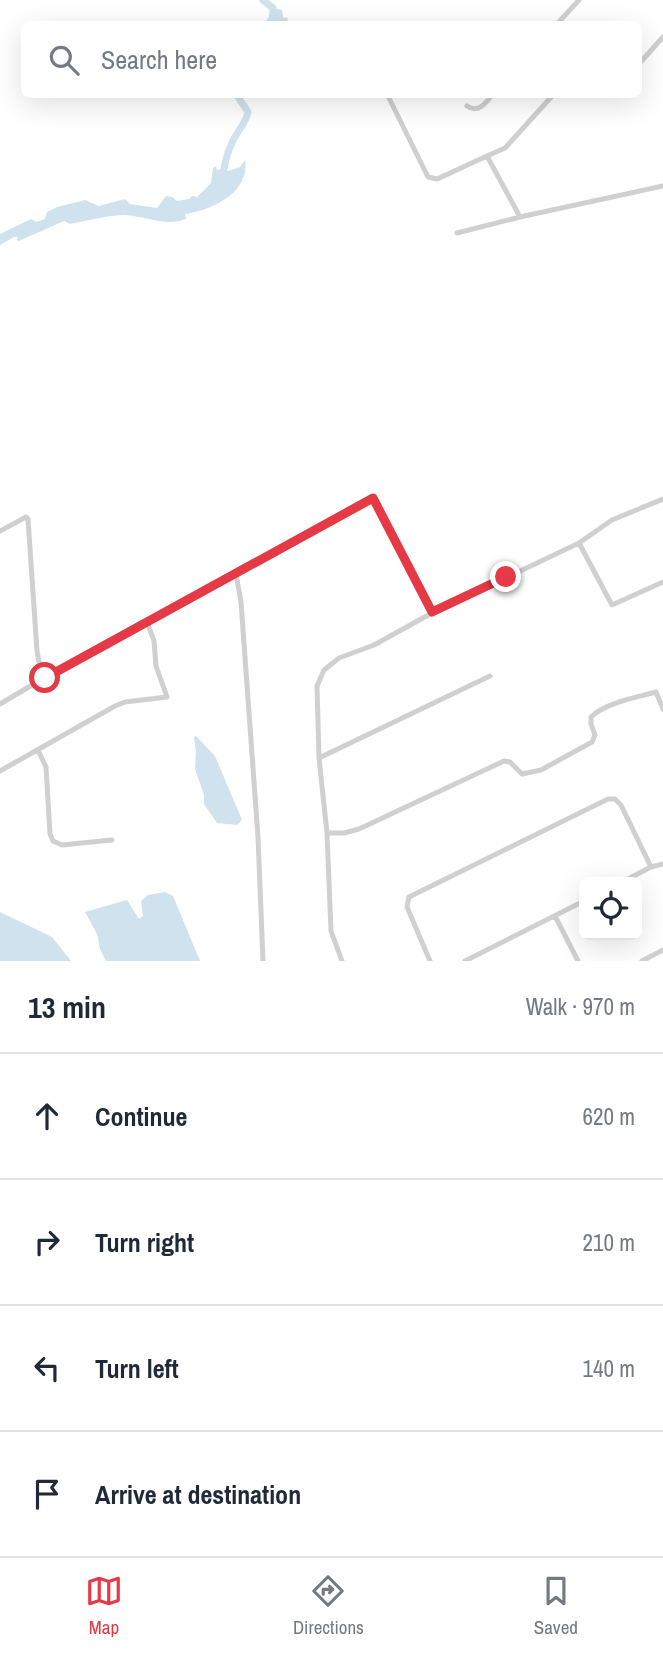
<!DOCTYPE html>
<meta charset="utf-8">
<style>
:root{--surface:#fff;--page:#f2f2f3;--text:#1f2937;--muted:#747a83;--line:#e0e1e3;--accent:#e63946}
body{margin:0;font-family:"Archivo Narrow",sans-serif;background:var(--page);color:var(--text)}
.controls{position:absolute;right:21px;bottom:21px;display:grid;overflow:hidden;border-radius:10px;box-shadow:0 7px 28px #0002}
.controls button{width:63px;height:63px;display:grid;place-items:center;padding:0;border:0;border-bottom:2px solid var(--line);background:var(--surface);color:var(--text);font:35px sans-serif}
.stop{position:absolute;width:21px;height:21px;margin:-16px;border:5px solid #e63946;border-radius:50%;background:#fff}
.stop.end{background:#e63946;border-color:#fff;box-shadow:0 2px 7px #0008}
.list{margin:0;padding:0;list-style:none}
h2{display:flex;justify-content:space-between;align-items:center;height:91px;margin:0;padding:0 28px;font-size:30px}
h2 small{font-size:23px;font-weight:400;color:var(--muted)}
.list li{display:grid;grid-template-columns:46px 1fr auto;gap:21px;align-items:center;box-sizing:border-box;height:126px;padding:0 28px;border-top:2px solid var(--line)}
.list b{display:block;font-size:26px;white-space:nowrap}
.list em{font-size:23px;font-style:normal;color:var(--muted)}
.icon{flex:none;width:38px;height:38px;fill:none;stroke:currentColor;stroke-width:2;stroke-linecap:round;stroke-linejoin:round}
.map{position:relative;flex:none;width:663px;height:961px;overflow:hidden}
.search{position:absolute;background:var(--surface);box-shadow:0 7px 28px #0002;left:21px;right:21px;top:21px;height:77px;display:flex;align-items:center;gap:18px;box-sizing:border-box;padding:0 24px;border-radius:10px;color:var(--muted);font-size:26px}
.sheet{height:595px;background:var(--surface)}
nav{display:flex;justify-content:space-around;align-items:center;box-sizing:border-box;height:98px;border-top:2px solid var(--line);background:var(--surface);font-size:19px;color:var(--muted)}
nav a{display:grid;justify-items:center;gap:4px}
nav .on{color:var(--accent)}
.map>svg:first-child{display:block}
.water{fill:#cfe2ee}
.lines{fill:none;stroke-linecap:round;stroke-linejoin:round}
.river{stroke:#cfe2ee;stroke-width:7}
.minor{stroke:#d0d0d0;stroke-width:5}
.route{stroke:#e63946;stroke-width:9}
</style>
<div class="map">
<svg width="663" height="961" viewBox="0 0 663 961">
<rect width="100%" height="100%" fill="#fff"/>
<!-- water -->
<path class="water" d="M271,8L282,10L283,17L288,18L287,24H271L266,20L270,16Z
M245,160C251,192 211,211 185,214L186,219C167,227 145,216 125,215C108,215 87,221 70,224L64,221L19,241L17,240L18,237H14L0,245V234L31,219L36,222L45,219L47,212L57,207L85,200L99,206L125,199L130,204L157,208L166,196L172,197L177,201L189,199L192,196L197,197L211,183L213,168L216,166L217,170L221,169L225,172L240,167Z
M196,736L215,756L242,820L237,825L217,823L204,804V795L195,769L196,752L194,737Z
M165,892L173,896L200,961H106L100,949L97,934L85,912L127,900L139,919L143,916L141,901L148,895Z
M0,912L52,937L71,961H0Z"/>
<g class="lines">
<!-- river -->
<path class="river" d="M263,0L273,8L272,24
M224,179C222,166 230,144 238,132C243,124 246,121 248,112L236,94"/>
<!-- minor -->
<path class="minor" d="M557,24L579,0
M638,65L663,37
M387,94L428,177L437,179L487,156L520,217
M467,106C478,114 486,103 493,94
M487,156L505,148L553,95
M457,233L520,217L663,186
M0,531L26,517L28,519L37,651L40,668L45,678
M579,543L612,605L663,582
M236,574L241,602L258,837L263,961
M0,704L85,654L373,498L432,613
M38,750L46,767L50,834L53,841L62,845L112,840
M319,758L490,676
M0,771L115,706L125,702L167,697L156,666L154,641L147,622
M327,833H344L359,829L504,761L510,762L522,774L541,770L592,742L595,735L591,724V717C607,702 635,698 656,692L663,709
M622,882L651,867L663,864
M555,916L578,961
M342,961L331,931L327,833L319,758L317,686L324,670L339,658L374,645L432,613L579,543L612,520L663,499
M430,961L407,907L409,897L608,799H615L621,805L651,867
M465,961L584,901
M642,961L663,950"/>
</g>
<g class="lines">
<!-- route -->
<path class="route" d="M45,678L373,498L432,612L506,577"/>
</g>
</svg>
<div class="controls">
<button><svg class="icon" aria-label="locate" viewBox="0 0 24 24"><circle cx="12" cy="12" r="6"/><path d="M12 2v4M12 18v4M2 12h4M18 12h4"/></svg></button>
</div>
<div class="stop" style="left:45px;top:678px"></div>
<div class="stop end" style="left:506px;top:577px"></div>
<div class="search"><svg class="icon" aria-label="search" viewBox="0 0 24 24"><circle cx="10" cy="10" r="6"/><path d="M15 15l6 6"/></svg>Search here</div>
</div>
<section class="sheet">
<h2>13 min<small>Walk · 970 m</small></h2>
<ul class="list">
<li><svg class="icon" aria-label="ahead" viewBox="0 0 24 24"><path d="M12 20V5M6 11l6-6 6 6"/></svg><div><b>Continue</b></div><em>620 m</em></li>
<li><svg class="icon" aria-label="right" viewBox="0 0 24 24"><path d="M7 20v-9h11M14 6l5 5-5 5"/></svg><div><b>Turn right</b></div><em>210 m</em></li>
<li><svg class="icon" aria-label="left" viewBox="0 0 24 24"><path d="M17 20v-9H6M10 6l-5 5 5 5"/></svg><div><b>Turn left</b></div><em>140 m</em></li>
<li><svg class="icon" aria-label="arrive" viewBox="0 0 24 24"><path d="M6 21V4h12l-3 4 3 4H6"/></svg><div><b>Arrive at destination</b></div></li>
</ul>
</section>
<nav>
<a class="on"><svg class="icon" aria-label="map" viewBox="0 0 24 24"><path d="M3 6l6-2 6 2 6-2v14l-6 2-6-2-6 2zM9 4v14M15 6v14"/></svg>Map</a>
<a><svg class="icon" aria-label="directions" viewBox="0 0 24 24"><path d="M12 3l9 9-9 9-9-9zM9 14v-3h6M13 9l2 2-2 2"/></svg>Directions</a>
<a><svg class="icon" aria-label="saved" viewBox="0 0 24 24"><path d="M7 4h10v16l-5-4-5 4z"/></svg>Saved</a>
</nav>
